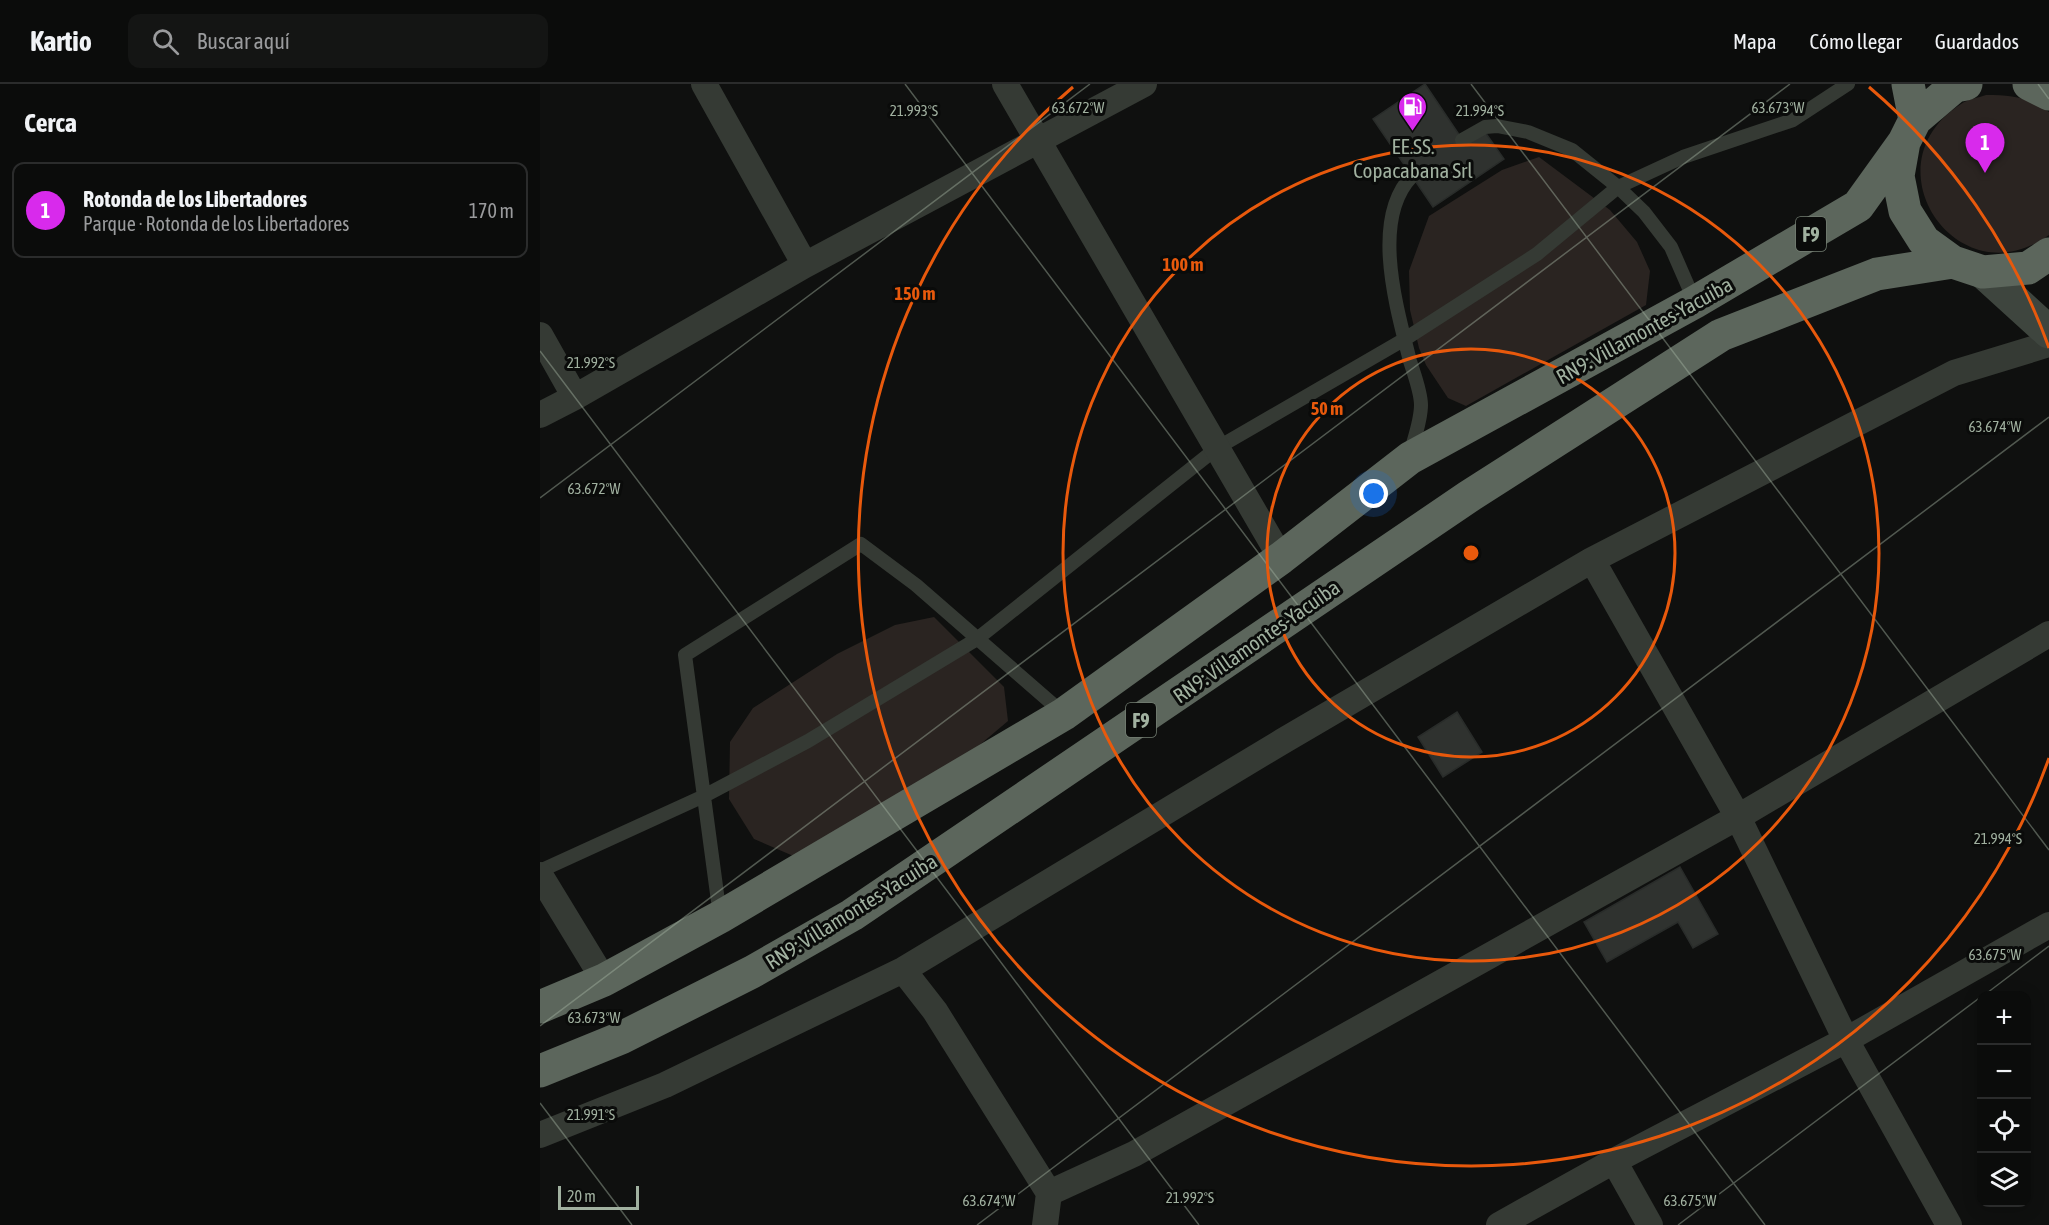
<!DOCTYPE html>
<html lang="es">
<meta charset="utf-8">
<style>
:root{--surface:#0b0c0b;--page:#141514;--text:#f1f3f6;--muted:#9a9b9d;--line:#2b2c2c;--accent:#d82aec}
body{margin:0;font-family:"Asap Condensed",sans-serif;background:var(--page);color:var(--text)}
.controls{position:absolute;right:18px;bottom:18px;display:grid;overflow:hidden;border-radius:12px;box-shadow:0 3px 15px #0003}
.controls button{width:54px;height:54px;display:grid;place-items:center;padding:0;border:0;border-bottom:2px solid var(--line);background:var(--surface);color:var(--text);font:30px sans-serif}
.scale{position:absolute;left:18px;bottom:15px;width:81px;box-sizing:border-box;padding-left:6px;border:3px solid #a1b1a0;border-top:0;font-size:16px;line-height:21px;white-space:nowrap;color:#a1b1a0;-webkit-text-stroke:4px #0a0b0a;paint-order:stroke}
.you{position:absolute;left:834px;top:410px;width:21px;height:21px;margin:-15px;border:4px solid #fff;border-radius:50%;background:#1a73e8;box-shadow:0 0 0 9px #1a73e833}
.badge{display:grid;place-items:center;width:39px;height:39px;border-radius:50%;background:var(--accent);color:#fff;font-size:20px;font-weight:700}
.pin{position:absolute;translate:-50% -50px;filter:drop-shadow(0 2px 3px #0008)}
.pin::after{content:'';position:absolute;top:32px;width:21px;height:18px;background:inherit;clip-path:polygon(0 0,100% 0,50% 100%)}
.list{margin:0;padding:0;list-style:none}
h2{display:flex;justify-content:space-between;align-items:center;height:78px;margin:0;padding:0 24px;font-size:26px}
h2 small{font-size:20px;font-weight:400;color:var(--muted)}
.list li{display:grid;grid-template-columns:39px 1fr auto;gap:18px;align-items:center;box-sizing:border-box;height:96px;margin:0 12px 12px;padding:0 12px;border:2px solid var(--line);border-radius:12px}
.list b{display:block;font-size:22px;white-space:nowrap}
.list p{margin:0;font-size:20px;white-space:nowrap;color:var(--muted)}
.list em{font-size:20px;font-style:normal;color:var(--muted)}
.icon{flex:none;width:33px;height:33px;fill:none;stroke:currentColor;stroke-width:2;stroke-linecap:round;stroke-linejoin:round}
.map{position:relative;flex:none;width:1509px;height:1141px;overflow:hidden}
header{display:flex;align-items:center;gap:36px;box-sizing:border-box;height:84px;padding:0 30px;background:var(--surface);border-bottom:2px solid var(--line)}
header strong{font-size:28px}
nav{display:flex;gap:33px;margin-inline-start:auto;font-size:21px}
.search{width:420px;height:54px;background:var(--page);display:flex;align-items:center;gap:15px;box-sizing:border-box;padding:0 21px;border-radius:12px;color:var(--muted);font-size:22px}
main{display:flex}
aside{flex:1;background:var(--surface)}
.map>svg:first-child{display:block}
.green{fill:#2a2421}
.building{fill:#2f322f;stroke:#292c2a;stroke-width:1.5}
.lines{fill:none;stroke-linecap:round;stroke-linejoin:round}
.lane{stroke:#353a34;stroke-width:14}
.street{stroke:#353a34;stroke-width:26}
.secondary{stroke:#3e453e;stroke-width:33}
.highway{stroke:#5c665c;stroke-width:33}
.ticks{fill:none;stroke:#a1b1a0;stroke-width:1.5;stroke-opacity:0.45}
.ring{fill:none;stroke:#e8590c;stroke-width:3}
.labels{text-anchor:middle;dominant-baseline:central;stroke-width:6;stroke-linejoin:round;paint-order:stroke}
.shield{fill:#0a0b0a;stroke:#747f73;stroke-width:1.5}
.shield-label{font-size:20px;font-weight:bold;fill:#a1b1a0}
.poi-label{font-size:21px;fill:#a1b1a0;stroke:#0a0b0a}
.street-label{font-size:21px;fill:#a1b1a0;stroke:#0a0b0a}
.ticks-label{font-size:15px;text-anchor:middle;fill:#a1b1a0;stroke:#0a0b0a;stroke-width:6;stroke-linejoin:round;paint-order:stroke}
.centre{fill:#e8590c;stroke:#0a0b0a;stroke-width:3}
.ring-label{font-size:18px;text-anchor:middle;font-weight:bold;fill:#e8590c;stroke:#0a0b0a;stroke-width:6;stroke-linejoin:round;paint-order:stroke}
</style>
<header>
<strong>Kartio</strong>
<div class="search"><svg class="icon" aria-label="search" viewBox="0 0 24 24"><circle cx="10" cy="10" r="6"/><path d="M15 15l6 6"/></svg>Buscar aquí</div>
<nav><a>Mapa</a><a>Cómo llegar</a><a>Guardados</a></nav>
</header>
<main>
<aside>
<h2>Cerca<small></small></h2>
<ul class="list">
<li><span class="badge">1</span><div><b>Rotonda de los Libertadores</b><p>Parque · Rotonda de los Libertadores</p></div><em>170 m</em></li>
</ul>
</aside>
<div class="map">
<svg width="1509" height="1141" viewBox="0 0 1509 1141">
<rect width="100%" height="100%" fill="#0f100f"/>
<!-- green -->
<path class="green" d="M1446,11C1472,11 1488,13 1509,28V151C1418,217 1325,81 1421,20C1428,15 1438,14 1446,11Z
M999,73L1070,126L1097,158L1110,187L1106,221L926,322L908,314L886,281L879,264L870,226L869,187L889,132L962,86Z
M394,533L464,603L468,637L398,696L258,774L214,755L189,715L190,658L213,624L297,570L355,541Z"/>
<!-- building -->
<path class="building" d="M885,0L926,61L945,48L964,75L893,123L833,35Z
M917,628L942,668L903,693L878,653Z
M1140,783L1178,850L1153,864L1138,838L1067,878L1044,838Z"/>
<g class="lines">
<!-- lane -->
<path class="lane" d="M922,56L945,43L957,42L988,48L1032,66L1078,103L1104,128L1131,163L1155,218
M870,370C874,355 881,337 881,321C881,308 874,290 870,277C857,225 830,135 872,92
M0,787L164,712L268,657L437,555L677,364L865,255L997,170L1078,103L1143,73L1253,36L1308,0
M180,832L145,571L321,460L376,501L524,630"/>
<!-- street -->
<path class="street" d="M164,0L265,181
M465,0L741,474
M0,251L35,313
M0,331L35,313L265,181L604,0
M1052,476L1198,733L1306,956L1409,1141
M0,791L64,896
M363,886L395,927L509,1109L505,1141
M0,1051L125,1001L363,886L743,657L1052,476L1414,289L1509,260
M1074,1077L1110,1141
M509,1109L594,1070L1198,733L1509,550
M959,1141L1074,1077L1306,956L1509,841"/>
<!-- secondary -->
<path class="secondary" d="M1443,188L1509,248"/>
<!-- highway -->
<path class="highway" d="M1368,0L1375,36
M1426,0L1415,2L1375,36L1364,58L1358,92L1365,127L1384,157L1413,178L1443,188L1488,184L1509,170
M1489,0L1509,10
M0,923L64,896L180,833L524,630L741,474L870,374L1155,218L1318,122L1364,58
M0,987L81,954L212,888L312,831L928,413L1181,251L1337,190L1413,178"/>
</g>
<!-- ticks -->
<path class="ticks" d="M365,0L1225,1141M931,0L1509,766M1498,0L1509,15M0,267L659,1141M0,414L550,0M1443,912L1509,862M0,942L1250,0M0,1019L92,1141M437,1141L1509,333M1138,1141L1442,912"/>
<!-- distance rings -->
<g class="ring">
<circle cx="931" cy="469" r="204"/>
<circle cx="931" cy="469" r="408"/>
<path d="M1509 674A613 613 0 1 1 533 3M1329 3A613 613 0 0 1 1509 264"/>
</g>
<!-- icons -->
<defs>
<symbol id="fuel-pin" viewBox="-11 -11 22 30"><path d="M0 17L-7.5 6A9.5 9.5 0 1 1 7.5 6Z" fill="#d82aec" stroke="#0a0b0a"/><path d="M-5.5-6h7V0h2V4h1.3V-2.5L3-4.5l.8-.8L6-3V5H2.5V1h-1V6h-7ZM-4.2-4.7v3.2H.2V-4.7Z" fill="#fff"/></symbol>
</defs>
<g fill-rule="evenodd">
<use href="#fuel-pin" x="856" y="6" width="33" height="45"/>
</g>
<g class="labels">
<!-- shield labels -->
<g class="shield">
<rect x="1256" y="133" width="30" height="34" rx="4.5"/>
<rect x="586" y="619" width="30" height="34" rx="4.5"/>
</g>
<g class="shield-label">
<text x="1271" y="150">F9</text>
<text x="601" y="636">F9</text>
</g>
<!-- poi labels -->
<g class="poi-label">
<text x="873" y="62">EE.SS.<tspan x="873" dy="24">Copacabana Srl</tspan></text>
</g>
<!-- street labels -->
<g class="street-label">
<text transform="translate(1104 246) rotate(-29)">RN9: Villamontes-Yacuiba</text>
<text transform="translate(716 557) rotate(-35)">RN9: Villamontes-Yacuiba</text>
<text transform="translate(311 827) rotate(-32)">RN9: Villamontes-Yacuiba</text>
</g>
</g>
<g class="ticks-label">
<text x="538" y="29">63.672°W</text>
<text x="1238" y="29">63.673°W</text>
<text x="374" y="32">21.993°S</text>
<text x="940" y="32">21.994°S</text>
<text x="51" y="284">21.992°S</text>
<text x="1455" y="348">63.674°W</text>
<text x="54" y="410">63.672°W</text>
<text x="1458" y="760">21.994°S</text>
<text x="1455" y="876">63.675°W</text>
<text x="54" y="939">63.673°W</text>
<text x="51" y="1036">21.991°S</text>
<text x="650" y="1119">21.992°S</text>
<text x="449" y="1122">63.674°W</text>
<text x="1150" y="1122">63.675°W</text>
</g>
<circle cx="931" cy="469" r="9" class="centre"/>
<g class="ring-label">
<text x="643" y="187">100 m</text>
<text x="375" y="216">150 m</text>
<text x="787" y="331">50 m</text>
</g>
</svg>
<div class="controls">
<button>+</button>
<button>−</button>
<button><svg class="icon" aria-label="locate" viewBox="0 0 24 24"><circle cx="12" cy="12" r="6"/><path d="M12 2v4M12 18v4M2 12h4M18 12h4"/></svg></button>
<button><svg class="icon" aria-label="layers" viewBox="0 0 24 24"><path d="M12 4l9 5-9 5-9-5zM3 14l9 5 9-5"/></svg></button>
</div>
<div class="scale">20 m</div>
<div class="you"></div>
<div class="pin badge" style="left:1445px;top:89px">1</div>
</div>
</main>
